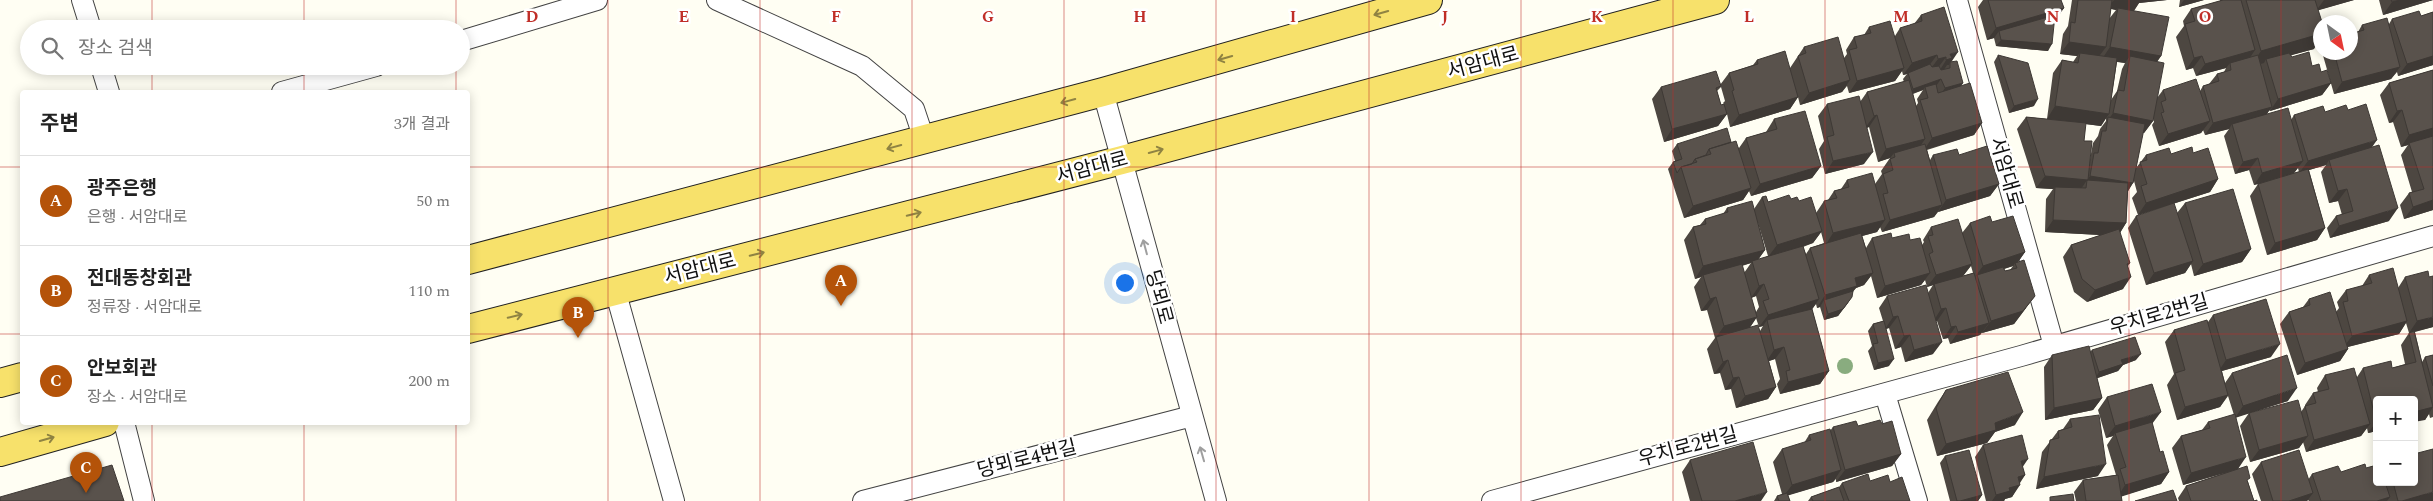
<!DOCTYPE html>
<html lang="ko">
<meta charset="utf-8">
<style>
:root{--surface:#fff;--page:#f6f6f6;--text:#222;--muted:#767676;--line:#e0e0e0;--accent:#b45309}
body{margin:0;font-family:Spectral,"Noto Sans KR",serif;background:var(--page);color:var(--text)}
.controls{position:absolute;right:15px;bottom:15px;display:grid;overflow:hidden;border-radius:5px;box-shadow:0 2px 12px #0003}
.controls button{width:45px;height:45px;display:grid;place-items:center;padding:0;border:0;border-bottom:1px solid var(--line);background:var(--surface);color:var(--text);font:25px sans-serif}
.compass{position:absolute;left:2313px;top:15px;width:45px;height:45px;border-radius:50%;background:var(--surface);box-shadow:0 2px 12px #0003;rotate:147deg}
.you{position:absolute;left:1124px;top:282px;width:18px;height:18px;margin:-12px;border:4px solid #fff;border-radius:50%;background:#1a73e8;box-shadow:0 0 0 8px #1a73e833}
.badge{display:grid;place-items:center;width:32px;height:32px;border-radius:50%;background:var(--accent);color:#fff;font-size:16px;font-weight:700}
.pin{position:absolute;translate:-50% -41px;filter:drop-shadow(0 1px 2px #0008)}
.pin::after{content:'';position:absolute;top:26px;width:18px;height:15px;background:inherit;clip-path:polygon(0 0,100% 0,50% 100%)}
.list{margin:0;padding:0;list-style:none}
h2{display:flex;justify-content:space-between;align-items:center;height:65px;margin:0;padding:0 20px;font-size:21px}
h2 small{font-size:16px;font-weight:400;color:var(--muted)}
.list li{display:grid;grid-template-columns:32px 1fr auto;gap:15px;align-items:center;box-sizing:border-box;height:90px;padding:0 20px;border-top:1px solid var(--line)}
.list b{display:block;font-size:19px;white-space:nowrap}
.list p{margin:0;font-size:16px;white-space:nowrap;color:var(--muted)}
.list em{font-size:16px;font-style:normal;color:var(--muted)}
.icon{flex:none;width:28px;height:28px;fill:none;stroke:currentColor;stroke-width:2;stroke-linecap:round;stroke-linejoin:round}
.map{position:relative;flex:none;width:2433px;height:501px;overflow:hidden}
.search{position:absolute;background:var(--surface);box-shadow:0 2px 12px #0003;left:20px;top:20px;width:450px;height:55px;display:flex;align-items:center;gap:12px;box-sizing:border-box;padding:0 18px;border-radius:28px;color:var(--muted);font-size:19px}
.panel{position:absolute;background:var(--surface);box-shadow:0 2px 12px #0003;left:20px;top:90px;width:450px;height:335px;border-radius:5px}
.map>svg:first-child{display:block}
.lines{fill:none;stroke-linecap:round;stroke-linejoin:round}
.lane-casing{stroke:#434343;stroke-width:22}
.primary-casing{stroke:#212121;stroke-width:30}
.lane{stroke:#fff;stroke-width:20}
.primary{stroke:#f7e16b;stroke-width:28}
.tree{fill:#89ac7f}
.wall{fill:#4d4741;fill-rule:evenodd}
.shaded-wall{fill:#3e3935}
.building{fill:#59524c;stroke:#3e3935}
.oneway{stroke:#8f8342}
.oneway2{stroke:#9f9f9f}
.grid{fill:none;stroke:#c02e28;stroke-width:1;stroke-opacity:0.55}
.labels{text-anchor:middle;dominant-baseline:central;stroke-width:5;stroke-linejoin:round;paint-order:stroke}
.street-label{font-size:20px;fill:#101010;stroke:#fff}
.grid-label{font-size:16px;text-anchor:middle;font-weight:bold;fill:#c02e28;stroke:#fff;stroke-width:5;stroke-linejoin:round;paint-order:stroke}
</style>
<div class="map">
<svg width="2433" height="501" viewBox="0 0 2433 501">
<rect width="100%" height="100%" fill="#fffef3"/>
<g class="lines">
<defs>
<path id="lane" d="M82,0L91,29
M717,0L862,66L914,109L924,139
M1957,0L2054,346
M461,41L597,0
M101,66L109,92
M282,92L376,66
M1103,92L1216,501
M615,290L674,501
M1885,394L1917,501
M124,422L144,501
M863,501L1192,416
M1492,501L2021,356L2433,236"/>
<path id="primary" d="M468,260L1103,92L1428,0
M468,329L1122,160L1715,0
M0,383L22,377
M0,452L105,422"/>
</defs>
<!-- lane casing -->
<use href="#lane" class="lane-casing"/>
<!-- primary casing -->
<use href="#primary" class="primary-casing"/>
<!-- lane -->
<use href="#lane" class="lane"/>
<!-- primary -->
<use href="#primary" class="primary"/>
</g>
<!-- trees -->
<circle class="tree" cx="1845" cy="366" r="8"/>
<!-- wall -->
<path class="wall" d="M1983,0H2061L2064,8L2055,20L2054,21L2048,51L1996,46L1994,38L1987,40L1978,7Z
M2072,0H2167L2139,3L2134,11L2161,56L2157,62V98L2163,90L2200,91L2203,86L2209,84L2217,74L2224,72L2226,68L2196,76L2193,68L2186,70L2176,37L2184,26L2183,21L2191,9L2220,1V0H2354L2318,10L2314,49L2291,55L2292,57L2312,66L2321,72L2331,83L2322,95L2270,111L2269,110L2267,114L2291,120L2294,115L2348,110L2372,148L2389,221L2330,238L2327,228L2336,216L2342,215L2338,201L2329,203L2321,172L2326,165L2309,170L2325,228L2317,240L2267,255L2250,196L2258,184L2254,185L2249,170L2235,174L2224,136L2229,129L2205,135L2203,130L2201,133L2159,146L2152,125L2154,122L2153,118V121L2144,133H2143L2136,168L2146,155L2193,153L2218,179L2210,192L2138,215L2132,198L2137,192L2134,181L2128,191L2126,223L2120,233L2130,263L2128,266L2123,289L2087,302L2074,292L2063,257L2071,245L2101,235L2045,232L2046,199L2053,189L2036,188L2017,129L2026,117L2047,119L2053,73L2062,60L2073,62L2077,56L2060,54L2063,34L2068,26ZM2111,9L2116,10L2109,19ZM2117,62L2125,63L2122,69L2117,91L2111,100ZM2106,118V121L2100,129L2098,136L2093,143L2090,159L2084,141L2085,124L2101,126ZM2298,168L2299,172L2294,173Z
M2180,0H2204L2179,7Z
M2379,0H2433L2383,15Z
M2433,12V65L2398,76L2397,72L2391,79L2334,94L2322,52H2350L2358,32L2362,25L2389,24L2392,19L2421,16Z
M1921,15L1951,62L1963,83L1961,86L1982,123L1974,135L1927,150L1930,160L1933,155H1959L1999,184L1990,196L1938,212L1934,217L1882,232L1880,227L1877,232L1862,236L1866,248L1872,238H1892L1910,240L1922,245L1924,242L1923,240L1931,227L1962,233L1970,223L1992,222L2025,252L2018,262L2026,308L2014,324L1982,333V332L1980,335L1950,344L1948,338L1943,339L1937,321H1936L1933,354L1905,362L1901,347L1895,349L1889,328L1886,329L1889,366L1874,370L1868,351L1872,346L1868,331L1873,324L1883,321L1879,308L1887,296L1928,293L1933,285L1927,287L1925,280L1921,285L1877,298L1871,276L1864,285L1856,288L1853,291L1848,303L1838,316L1824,320L1820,307L1817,308L1816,304L1812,309L1829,371L1820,384L1780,394L1777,384L1780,379L1775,359L1769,361L1776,387L1768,399L1736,408L1731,389L1725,390L1720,373L1714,374L1707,349L1715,338L1707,310L1701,311L1694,287L1701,277L1695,279L1684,240L1693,227L1700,225L1705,219L1723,214L1727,208L1754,209L1762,197L1768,202L1791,199L1799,201L1816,213L1824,201L1828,200L1834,191L1841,189L1847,180L1875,184L1882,174L1881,171L1890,158L1878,162L1869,127L1867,128L1864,164L1825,174L1819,149L1824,141L1818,116L1827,104L1860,102L1867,92L1904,82L1903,79L1907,74L1903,75L1902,71L1895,81L1849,93L1847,86L1842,92L1800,105L1798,97L1790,109L1730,127L1727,114L1718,126L1664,142L1652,99L1661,87L1720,85L1729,73L1753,65L1757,60L1790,68L1804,47L1844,58L1847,54L1846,50L1854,37L1864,35L1869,27L1895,36L1900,28L1914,24ZM1721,87L1725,101L1723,103L1724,104L1721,105L1717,91ZM1923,90L1917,99L1918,103L1916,106L1913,94ZM1757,220L1768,256L1758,260L1765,250ZM1821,232L1824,243L1810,248L1806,254L1803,247L1813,243ZM1751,263L1744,273L1742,266ZM1971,266L1973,273L1963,276ZM2013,266L2010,270L2005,271L2004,269ZM1756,296L1759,307L1756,312L1751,298ZM1756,318L1759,327L1763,326L1760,331L1750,327Z
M1998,55L2034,106L2009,113L1994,62Z
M2433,70V210L2404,219L2400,205L2409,193L2412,192L2401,155L2408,145L2401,147L2393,122L2389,123L2380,95L2389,83Z
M1774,119L1821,166L1812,178L1751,196L1749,191L1743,200L1684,218L1668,169L1673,162L1675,161L1672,151L1677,144L1731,142L1739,148L1746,138L1766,132Z
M2185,203L2251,249L2242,262L2194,276L2191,264L2185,273L2146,285L2128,228L2136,216L2177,213Z
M2369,275L2398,288L2405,277L2433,327L2415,332L2422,362L2425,357L2433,355V417L2430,418L2429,414L2425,420L2377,400V431L2368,433L2367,428L2361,436L2306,452L2303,442L2299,448L2250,462L2240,426L2249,413L2301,412L2305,406V405L2313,393L2318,392L2317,388L2325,375L2357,377L2363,368H2392L2405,364L2401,345L2409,333L2406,323L2399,334L2348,347V349L2340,361L2297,375L2280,324L2289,312L2303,307L2309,299L2336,312L2339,308L2337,302L2346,290L2362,286Z
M2213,315L2271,357L2222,371L2225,383L2232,373L2288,401L2236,417L2238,468L2248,482L2254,501H2257H2179L2178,498L2186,486L2225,473L2183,485L2172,448L2181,436L2202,430L2208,422L2234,415L2228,396L2220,407L2177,420L2167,385L2174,374L2165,342L2174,330L2208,322Z
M2092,350L2136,360L2123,365L2118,371L2097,378L2102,398L2093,410L2045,420L2044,367L2052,355L2090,352Z
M1946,390L2015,425L1995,432L1987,443L1937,456L1927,420L1938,402Z
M2107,397L2152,424L2160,452L2169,472L2161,484L2121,496L2122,501H2076L2074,492L2083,480L2116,475L2107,445L2113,436L2106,438L2098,410Z
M2070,419L2098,476L2036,489L2042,452L2058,431L2063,429Z
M1882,424L1901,454L1892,466L1836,482V479L1833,482L1788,495L1790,501H1774L1777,496L1782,494L1773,462L1782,449L1804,443L1809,435L1830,431L1833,427L1858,426Z
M1983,445L2022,467L2025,475L2020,483L2012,497L2005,499L2004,501H1986L1975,457Z
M1945,456L1982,495L1978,501H1950L1940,463Z
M1690,460L1761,501H1690L1682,472Z
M2261,462L2308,480L2312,474L2341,472L2366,468L2377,482H2414L2433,501H2309L2308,500L2307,501H2261L2252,474Z
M1870,481L1890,482L1910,501H1808L1811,497L1839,487L1842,483Z"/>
<!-- shaded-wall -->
<path class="shaded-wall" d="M2114,0H2167L2139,3L2132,13L2118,8L2116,10L2108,8Z
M2184,0H2204L2179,7Z
M2324,0H2354L2316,11Z
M2400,0H2433L2383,15L2392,2Z
M2064,8L2055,20L2000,36L1999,31L1994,38L1987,40L1996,28Z
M2320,34V39L2314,49L2267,62L2266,59L2264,63L2250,67L2261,51Z
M2001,40L2052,44L2048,51L1996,46Z
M2069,42L2106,47L2097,59L2080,53L2077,56L2060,54Z
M2110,47L2161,56L2152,68L2130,56L2125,63L2102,59Z
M2255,50L2247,62L2230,63L2226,68L2196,76L2205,64Z
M1958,52L1950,64V62L1949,65H1947L1943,71L1938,73L1950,54Z
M1937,55L1928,67L1908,73L1907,74L1903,75L1912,63Z
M2202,56L2193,68L2186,70L2194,58Z
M2433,56V65L2398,76L2407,64Z
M1946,57L1937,69L1929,71L1938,59Z
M2400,67L2391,79L2334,94L2342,82Z
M1904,68L1895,81L1849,93L1857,81Z
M1941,79L1936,86L1925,87L1923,90L1908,95L1913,89Z
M1850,80L1842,92L1800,105L1809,93Z
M1963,83L1958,90L1941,94L1945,88Z
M2331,83L2322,95L2270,111L2278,99Z
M1798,97L1790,109L1730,127L1739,115Z
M2038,99L2034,106L2009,113L2014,106Z
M2055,106L2109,114L2101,126L2047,119Z
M2272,107L2263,119L2232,124L2229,129L2205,135L2213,123Z
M2402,110L2393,122L2389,123L2397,111Z
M2113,113L2153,121L2144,133L2107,126V122Z
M1727,114L1718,126L1664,142L1672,129Z
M1877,115L1869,127L1865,128L1874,116Z
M2210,121L2201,133L2159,146L2168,134Z
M1982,123L1974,135L1924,150L1932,138Z
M2433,128V138L2409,143L2408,145L2401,147L2409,135Z
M1925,139L1917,151L1894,153L1890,158L1878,162L1886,149Z
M2377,140L2368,153L2329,160L2326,165L2299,173L2308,161Z
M1873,152L1864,164L1825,174L1833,161Z
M2258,158L2249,170L2235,174L2243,162Z
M2303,161L2294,173L2254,185L2262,173Z
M1821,166L1812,178L1751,196L1760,184Z
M2045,176L2087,180L2090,176L2133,183L2125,196L2087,180L2079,192L2055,187L2053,189L2036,188Z
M2218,179L2210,192L2138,215L2146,203Z
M1999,184L1990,196L1938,212L1946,200Z
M1751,188L1743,200L1684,218L1693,206Z
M2347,189L2338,201L2329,203L2338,191Z
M2433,200V210L2404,219L2413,207Z
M1942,205L1934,217L1882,232L1890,220Z
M2398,208L2389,221L2330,238L2339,226Z
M1885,220L1877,232L1825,246L1833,233Z
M2053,220L2126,223L2118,236L2045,232Z
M2325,228L2317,240L2267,255L2275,243Z
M1822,231L1813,243L1768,257L1777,245Z
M2251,249L2242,262L2194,276L2203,264Z
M1765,250L1756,262L1752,261L1751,263L1703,276V275L1701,277L1695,279L1703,266Z
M2025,252L2016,265L2015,263L2013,266L1978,277L1977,275L1974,278L1983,266Z
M2193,261L2185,273L2146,285L2154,273Z
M1972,264L1963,276L1927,287L1936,275Z
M1873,273L1864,285L1856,288L1848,298L1824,300L1820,307L1817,308L1825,295L1855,278Z
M1930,273L1921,285L1877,298L1885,286Z
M2131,277L2123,289L2087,302L2095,290Z
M1764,284L1756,296L1751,298L1759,286Z
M2035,296L2014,324L1982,333L1991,321Z
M1716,297L1707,310L1701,311L1710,299Z
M1852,297L1838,316L1824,320L1828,314Z
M1819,299L1811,311L1767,320L1763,326L1759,327L1768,315Z
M1946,308L1937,321L1933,322L1941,309Z
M1898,316L1889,328L1885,329L1893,317Z
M1757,317L1749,329L1715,339L1724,326Z
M2433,317V327L2409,333L2417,321Z
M2407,321L2399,334L2343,348L2352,336Z
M1989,323L1980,335L1950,344L1958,332Z
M1956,326L1948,338L1943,339L1951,327Z
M1910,335L1901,347L1895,349L1904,336Z
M1942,342L1933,354L1905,362L1914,350Z
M2280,344L2271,357L2218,372L2226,360Z
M1784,347L1775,359L1766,362L1774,350Z
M2348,349L2340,361L2297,375L2305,363Z
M2141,354L2136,360L2123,365L2118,371L2095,379L2099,372L2121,360Z
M1894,359L1889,366L1874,370L1878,363Z
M1728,360L1720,373L1714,374L1723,362Z
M1829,371L1820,384L1780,394L1788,382Z
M1739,377L1731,389L1725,390L1733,378Z
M1776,387L1768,399L1736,408L1745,396Z
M2297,388L2288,401L2235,418L2243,406Z
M2228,395L2220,407L2177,420L2185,407Z
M2102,398L2093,410L2045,420L2054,408Z
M2433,407L2425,420L2414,422V412Z
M2023,412L2015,425L1995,432L1987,443L1937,456L1946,444L1995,423Z
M2161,412L2152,424L2115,433L2113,436L2106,438L2115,426Z
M2377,421V431L2368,433Z
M2370,424L2361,436L2306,452L2314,440Z
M2308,436L2299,448L2250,462L2259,450Z
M1901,454L1892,466L1836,482L1845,470Z
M2246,457L2238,469L2183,485L2191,473Z
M2028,459L2020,471L2021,461Z
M2106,464L2098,476L2036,489L2044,477Z
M1841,470L1833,482L1783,497L1792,485Z
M2169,472L2161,484L2117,498L2125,485Z
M2025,475L2017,486L2020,485L2012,497L2005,499L2004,501H1992L1996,495L2018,477Z
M1767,492L1761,501H1735Z
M2433,492V501H2402Z
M2313,493L2307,501H2289Z
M1982,495L1978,501H1960Z
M2390,497L2387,501H2377Z"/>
<!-- building -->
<path class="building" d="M1988,0H2061L2064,8L1996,28Z
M2078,0H2112L2106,47L2069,42L2071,22L2075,23Z
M2223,0H2241L2255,50L2205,64L2202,56L2194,58L2185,24L2195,21L2191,9Z
M2246,0H2315L2322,22H2320V34L2261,51Z
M2391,0H2400L2392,2Z
M1944,7L1958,52L1950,54L1952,58L1946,60V57L1938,59L1937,55L1912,63L1900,28L1922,21L1921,15Z
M2118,8L2169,17L2161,56L2110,47Z
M2419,11L2421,16L2433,12V56L2407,64L2392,19Z
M2055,15L2052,44L2001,40L1999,31Z
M2387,18L2400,67L2342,82L2334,52H2350V34L2364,30L2362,25Z
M1890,21L1904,68L1857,81L1849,50L1857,48L1854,37L1871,33L1869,27Z
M1838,37L1850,80L1809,93L1798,56L1806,53L1804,47Z
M1785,51L1798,97L1739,115L1732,91L1734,90L1729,73L1758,64L1757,60Z
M2309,52L2312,66L2319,64L2321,72L2327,70L2331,83L2278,99L2266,59L2289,53L2292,57Z
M2080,53L2117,58L2109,114L2055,106L2062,60L2078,63Z
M1998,55L2028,63L2038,99L2014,106Z
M2258,55L2272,107L2213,123L2203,86L2219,81L2217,74L2231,70L2230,63Z
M2130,56L2164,63L2153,121L2113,113L2118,90L2124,91Z
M1957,61L1963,83L1945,88L1941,79L1913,89L1908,73L1930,64L1932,67L1939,66L1941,70L1950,68V62Z
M2433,70V128L2409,135L2402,110L2397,111L2389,83Z
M1716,71L1721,86L1716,88L1721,105L1724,104L1727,114L1672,129L1661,87Z
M2196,79L2210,121L2168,134L2161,113L2164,112L2161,102L2166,100L2163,90Z
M1909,80L1925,139L1886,149L1877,115L1874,116L1867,92Z
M1970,83L1982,123L1932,138L1920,100L1928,98L1925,87L1936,84L1938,93Z
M1859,96L1873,152L1833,161L1827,137L1834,135L1827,104Z
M2366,104L2377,140L2308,161L2294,115L2323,106L2325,112L2346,105L2348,110Z
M2288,108L2303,161L2262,173L2258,158L2243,162L2232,124Z
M1805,111L1821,166L1760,184L1746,138L1777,129L1774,119Z
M2026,117L2086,123L2084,141H2092L2088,180L2045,176Z
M2108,117L2145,124L2133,183L2090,176L2094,153H2098L2102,131H2106Z
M1727,128L1731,142L1709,149L1706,155L1695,159L1692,164L1681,167L1677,173L1673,162L1682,159L1677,144Z
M2433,136V200L2413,207L2409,193L2424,189L2409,143Z
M1736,141L1751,188L1693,206L1681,167L1697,162L1695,159L1711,154L1709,149Z
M1925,144L1942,205L1890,220L1883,194L1888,193L1883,174L1893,170L1890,159L1895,157L1894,153Z
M2379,145L2398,208L2339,226L2336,216L2353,211L2347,189L2338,191L2329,160Z
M1987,146L1999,184L1946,200L1933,155L1957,149L1959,155Z
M2192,147L2193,153L2208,148L2218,179L2146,203L2141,186L2147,184L2140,162L2147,160L2146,155L2169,148L2171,154Z
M2308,169L2325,228L2275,243L2258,184Z
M1872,173L1885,220L1833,233L1824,201L1837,198L1834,191L1849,187L1847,180Z
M2087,180L2128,183L2126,223L2053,220L2055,187L2086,188Z
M2233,189L2251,249L2203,264L2185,203Z
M1789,195L1791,199L1797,197L1799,201L1811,197L1822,231L1777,245L1762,197L1766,196L1768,202Z
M1752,201L1765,250L1703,266L1693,227L1706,224L1705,219L1728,212L1727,208Z
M2174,203L2193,261L2154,273L2136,216Z
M1990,216L1992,222L2013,216L2025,252L1983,266L1970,223Z
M1958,219L1972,264L1936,275L1929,254L1933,252L1928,236L1933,235L1931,227Z
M2119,229L2130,263L2127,264L2131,277L2095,290L2082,279L2071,245Z
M1861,233L1873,273L1855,278L1857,286L1825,295L1810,248Z
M1891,233L1892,238L1909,234L1910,240L1920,238L1930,273L1885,286L1872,238Z
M1803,246L1819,299L1768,315L1763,301L1769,299L1764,284L1759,286L1752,261Z
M2024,260L2035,296L2023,311L1991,321L1977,275L2003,267L2005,271L2017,268L2015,263Z
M1742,264L1757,317L1724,326L1716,297L1710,299L1703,275Z
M2393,268L2407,321L2352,336L2343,302L2348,301L2346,290L2372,283L2369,275Z
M2428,271L2429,277L2433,276V317L2417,321L2405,277Z
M1974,273L1989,323L1958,332L1956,326L1951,327L1946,308L1941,309L1934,284Z
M1926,285L1942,342L1914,350L1910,335L1904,336L1898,316L1893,317L1887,296Z
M1853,291L1852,297L1843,309L1828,314L1824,300Z
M2330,292L2348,349L2305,363L2289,312L2310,305L2309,299Z
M2266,299L2280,344L2226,360L2213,315Z
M1812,309L1829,371L1788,382L1786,371L1790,370L1784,347L1774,350L1767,320Z
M2207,320L2228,395L2185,407L2175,373L2185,370L2174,330Z
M1884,321L1894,359L1878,363L1873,344L1878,343L1873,324Z
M1758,325L1776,387L1745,396L1739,377L1733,378L1728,360L1723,362L1716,337Z
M2414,331L2433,407L2414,412V400H2377L2376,421L2363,368L2391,361L2392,368L2416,362L2409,333Z
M2135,337L2141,354L2121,360L2123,364L2099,372L2092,350Z
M2089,346L2102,398L2054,408L2052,355Z
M2287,355L2297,388L2243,406L2232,373Z
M2433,355V386L2425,357Z
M2354,368L2370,424L2314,440L2305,406L2316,403L2313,393L2329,389L2325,375Z
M2008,372L2023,412L1995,423L1996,430L1946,444L1936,408L1946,390Z
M2152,384L2161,412L2115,426L2107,397Z
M2298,400L2308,436L2259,450L2249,413Z
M2235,414L2246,457L2191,473L2181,436L2210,428L2208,422Z
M2099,415L2106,464L2044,477L2050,440L2059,438L2058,431L2072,427L2070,419Z
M1880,420L1882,424L1892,421L1901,454L1845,470L1833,427L1856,421L1858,426Z
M2152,422L2160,452L2163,451L2169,472L2125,485L2120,469L2126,467L2115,433Z
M1830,429L1841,470L1792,485L1782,449L1811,440L1809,435Z
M2022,435L2028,459L2021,461L2025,475L2018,477L2020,485L2009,488L2010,491L1996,495L1983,445Z
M1753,442L1767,492L1735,501H1702L1690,460Z
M2433,449V492L2402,501H2398L2393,482H2414V454Z
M1969,450L1982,495L1960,501H1957L1945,456Z
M2299,450L2313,493L2289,501H2273L2261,462Z
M2365,464L2366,468L2377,465V482H2385L2390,497L2377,501H2321L2312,474L2338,466L2341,472Z
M112,465L124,501H0V497Z
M2247,466L2250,478L2247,480L2254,501L2257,500V501H2191L2186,486Z
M1868,474L1870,481L1888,475L1890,482L1902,477L1910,501H1849L1842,483Z
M2118,475L2122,501H2086L2083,480Z
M1839,487L1844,501H1813L1811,497Z
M2173,490L2177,501H2135Z
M1787,493L1790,501H1779L1777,496Z
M2073,494L2074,501H2050V497Z"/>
<!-- one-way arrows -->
<defs><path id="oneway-shaft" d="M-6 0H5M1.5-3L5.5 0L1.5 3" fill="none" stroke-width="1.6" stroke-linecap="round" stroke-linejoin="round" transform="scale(1.25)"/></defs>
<g class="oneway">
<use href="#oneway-shaft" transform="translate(1381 13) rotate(164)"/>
<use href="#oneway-shaft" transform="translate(1225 58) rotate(164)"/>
<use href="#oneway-shaft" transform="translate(1068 101) rotate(165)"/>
<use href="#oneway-shaft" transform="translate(894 147) rotate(165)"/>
<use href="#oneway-shaft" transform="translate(1156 151) rotate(-15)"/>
<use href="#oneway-shaft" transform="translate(914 214) rotate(-14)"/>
<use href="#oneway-shaft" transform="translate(757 254) rotate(-14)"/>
<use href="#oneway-shaft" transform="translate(515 316) rotate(-14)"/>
<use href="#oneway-shaft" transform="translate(47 439) rotate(-16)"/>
</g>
<g class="oneway2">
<use href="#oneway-shaft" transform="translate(1145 247) rotate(-105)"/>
<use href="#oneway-shaft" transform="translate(1202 454) rotate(-106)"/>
</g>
<!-- grid -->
<path class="grid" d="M152,0V29M304,0V29M456,0V29M608,0V501M760,0V501M912,0V501M1064,0V501M1216,0V501M1369,0V501M1521,0V501M1673,0V501M1825,0V501M1977,0V501M2129,0V501M2281,0V501M152,66V92M304,66V92M456,66V92M0,167H22M468,167H2433M0,334H22M468,334H2433M152,422V501M304,422V501M456,422V501"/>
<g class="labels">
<!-- street labels -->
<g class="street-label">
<text transform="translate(1483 63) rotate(-15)">서암대로</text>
<text transform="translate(1092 168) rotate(-15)">서암대로</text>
<text transform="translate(2006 173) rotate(74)">서암대로</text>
<text transform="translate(700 269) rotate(-14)">서암대로</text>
<text transform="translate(1159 297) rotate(75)">당뫼로</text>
<text transform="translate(2159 315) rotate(-16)">우치로2번길</text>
<text transform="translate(1688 447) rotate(-15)">우치로2번길</text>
<text transform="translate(1027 459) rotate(-14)">당뫼로4번길</text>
</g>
</g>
<g class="grid-label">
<text x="532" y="22">D</text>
<text x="684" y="22">E</text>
<text x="836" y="22">F</text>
<text x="988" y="22">G</text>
<text x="1140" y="22">H</text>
<text x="1293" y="22">I</text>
<text x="1445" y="22">J</text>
<text x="1597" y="22">K</text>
<text x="1749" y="22">L</text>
<text x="1901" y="22">M</text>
<text x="2053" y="22">N</text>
<text x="2205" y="22">O</text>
</g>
</svg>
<div class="controls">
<button>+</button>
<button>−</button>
</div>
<svg class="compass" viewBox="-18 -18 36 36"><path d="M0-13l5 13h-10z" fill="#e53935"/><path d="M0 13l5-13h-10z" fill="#767676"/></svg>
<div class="you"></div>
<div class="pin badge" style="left:841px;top:306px">A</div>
<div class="pin badge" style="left:578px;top:338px">B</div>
<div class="pin badge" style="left:86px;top:493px">C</div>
<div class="search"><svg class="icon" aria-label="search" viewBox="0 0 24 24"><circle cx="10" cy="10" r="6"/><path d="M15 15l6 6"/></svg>장소 검색</div>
<section class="panel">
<h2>주변<small>3개 결과</small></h2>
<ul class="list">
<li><span class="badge">A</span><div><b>광주은행</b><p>은행 · 서암대로</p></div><em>50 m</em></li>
<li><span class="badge">B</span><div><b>전대동창회관</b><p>정류장 · 서암대로</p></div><em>110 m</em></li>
<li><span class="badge">C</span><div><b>안보회관</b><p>장소 · 서암대로</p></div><em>200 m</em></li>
</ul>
</section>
</div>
